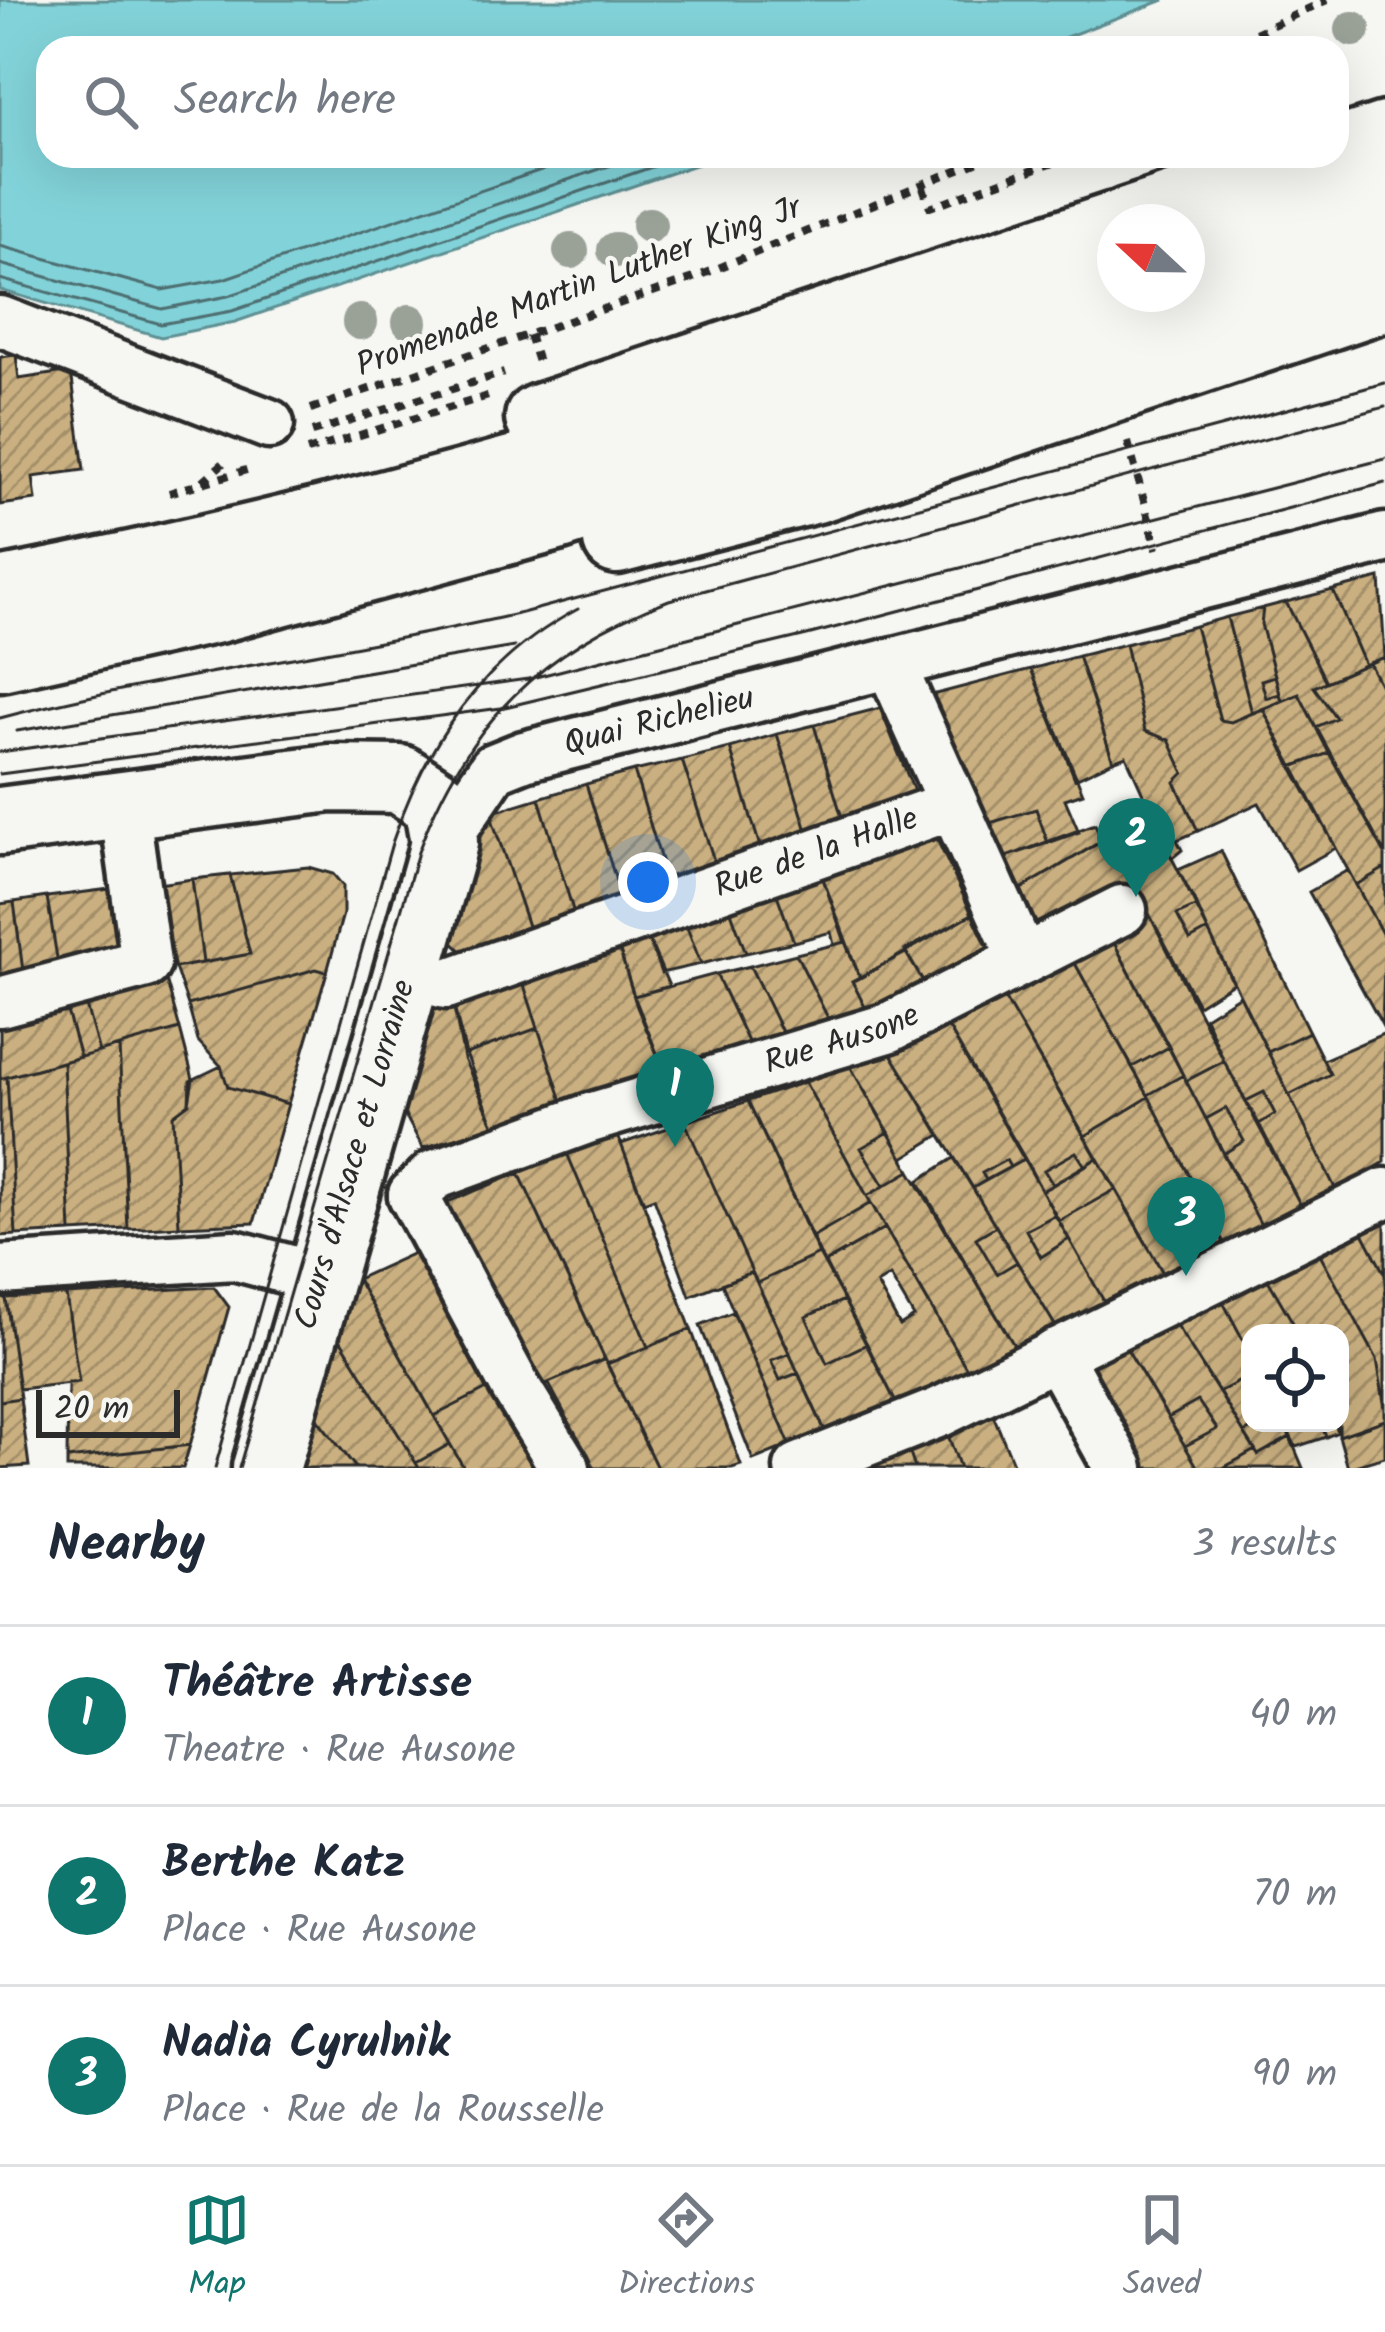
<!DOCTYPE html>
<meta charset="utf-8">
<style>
:root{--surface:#fff;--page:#f6f6f7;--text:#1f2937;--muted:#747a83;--line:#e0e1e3;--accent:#0f766e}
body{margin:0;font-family:Kalam,sans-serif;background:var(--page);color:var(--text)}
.controls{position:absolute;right:36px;bottom:36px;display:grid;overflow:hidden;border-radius:24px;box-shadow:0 12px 48px #0002}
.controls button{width:108px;height:108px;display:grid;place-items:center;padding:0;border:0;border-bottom:3px solid var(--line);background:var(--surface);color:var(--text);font:60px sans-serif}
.compass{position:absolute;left:1097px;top:204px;width:108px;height:108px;border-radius:50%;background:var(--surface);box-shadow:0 12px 48px #0002;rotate:292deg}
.scale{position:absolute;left:36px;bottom:30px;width:144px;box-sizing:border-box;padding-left:12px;border:6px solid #2b2b2b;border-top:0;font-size:33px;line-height:42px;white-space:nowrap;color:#2b2b2b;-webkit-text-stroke:9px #f6f6f2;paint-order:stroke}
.you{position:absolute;left:648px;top:882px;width:42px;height:42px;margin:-30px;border:9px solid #fff;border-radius:50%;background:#1a73e8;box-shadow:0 0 0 18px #1a73e833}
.badge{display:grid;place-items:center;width:78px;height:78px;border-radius:50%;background:var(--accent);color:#fff;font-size:39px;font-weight:700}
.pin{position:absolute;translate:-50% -99px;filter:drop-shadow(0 3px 6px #0008)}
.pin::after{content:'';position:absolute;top:63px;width:42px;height:36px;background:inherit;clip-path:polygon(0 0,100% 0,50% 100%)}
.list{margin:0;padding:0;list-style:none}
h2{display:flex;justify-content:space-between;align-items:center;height:156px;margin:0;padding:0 48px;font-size:51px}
h2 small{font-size:39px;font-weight:400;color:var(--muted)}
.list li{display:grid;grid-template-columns:78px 1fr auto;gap:36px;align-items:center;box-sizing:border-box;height:180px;padding:0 48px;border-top:3px solid var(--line)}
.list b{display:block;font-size:45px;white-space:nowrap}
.list p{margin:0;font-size:39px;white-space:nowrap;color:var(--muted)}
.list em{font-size:39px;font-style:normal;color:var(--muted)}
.icon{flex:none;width:66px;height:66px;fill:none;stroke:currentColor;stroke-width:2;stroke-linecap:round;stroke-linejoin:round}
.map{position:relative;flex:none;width:1385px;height:1468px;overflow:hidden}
.search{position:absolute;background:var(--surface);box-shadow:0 12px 48px #0002;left:36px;right:36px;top:36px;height:132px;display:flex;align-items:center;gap:30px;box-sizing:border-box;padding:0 42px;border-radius:36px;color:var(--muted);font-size:45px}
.sheet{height:696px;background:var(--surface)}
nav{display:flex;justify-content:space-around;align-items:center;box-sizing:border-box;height:168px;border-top:3px solid var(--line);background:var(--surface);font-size:33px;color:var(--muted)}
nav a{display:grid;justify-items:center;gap:6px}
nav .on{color:var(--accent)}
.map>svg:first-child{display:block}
.water{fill:#82d3d9;stroke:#5f9093;stroke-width:3}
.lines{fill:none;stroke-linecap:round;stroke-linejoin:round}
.shore{stroke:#4e6e71;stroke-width:3}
.building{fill:url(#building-hatch);stroke:#2b2b2b;stroke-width:3;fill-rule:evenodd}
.street-casing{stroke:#2b2b2b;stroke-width:57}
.secondary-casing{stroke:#2b2b2b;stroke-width:75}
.path{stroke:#2b2b2b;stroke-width:8;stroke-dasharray:9 9;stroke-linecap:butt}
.street{stroke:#f6f6f2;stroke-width:48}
.secondary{stroke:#f6f6f2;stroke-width:66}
.tram{stroke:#2b2b2b;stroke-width:3}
.tree{fill:#9aa197}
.labels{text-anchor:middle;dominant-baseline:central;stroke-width:9;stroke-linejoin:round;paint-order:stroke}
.street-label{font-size:33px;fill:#2b2b2b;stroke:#f6f6f2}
</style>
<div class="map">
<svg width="1385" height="1468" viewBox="0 0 1385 1468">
<defs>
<pattern id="building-hatch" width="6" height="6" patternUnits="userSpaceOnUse" patternTransform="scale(3)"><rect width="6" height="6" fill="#cab080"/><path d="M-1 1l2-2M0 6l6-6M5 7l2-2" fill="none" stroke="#a48f69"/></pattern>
</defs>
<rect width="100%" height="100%" fill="#f6f6f2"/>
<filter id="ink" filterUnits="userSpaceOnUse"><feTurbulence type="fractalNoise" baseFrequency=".00833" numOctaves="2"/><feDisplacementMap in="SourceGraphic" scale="24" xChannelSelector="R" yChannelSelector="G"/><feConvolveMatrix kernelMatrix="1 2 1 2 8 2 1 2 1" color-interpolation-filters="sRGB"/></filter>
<g filter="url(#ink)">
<!-- water -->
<path class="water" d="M0,0H1164L1037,48H48V156H721L235,322L161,337L0,290Z"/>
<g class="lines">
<!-- shore -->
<path class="shore" d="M0,246L162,290L223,279L582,156
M0,264L162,309L228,296L638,156
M0,279L161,324L232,311L684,156"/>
</g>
<!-- building -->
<path class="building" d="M16,355L19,379L71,371L84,470L33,477L36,500L0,505V357Z
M1380,578L1385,657L1365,665L1333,590Z
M1333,590L1365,665L1326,682L1286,602Z
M1286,602L1326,682L1314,687L1336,718L1316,727L1299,694L1282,701L1261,624L1263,608Z
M1263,608L1261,624L1275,676L1261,680L1266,698L1280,694L1282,701L1252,713L1227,617Z
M1227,617L1252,713L1231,722L1220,720L1195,626Z
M1195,626L1220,720L1231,722L1263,709L1336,848L1296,870L1259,803L1198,831L1175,782L1184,773L1169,740L1145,731L1125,644Z
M1125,644L1145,731L1169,740L1184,773L1175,782L1198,831L1177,840L1182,850L1172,858L1126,756L1113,761L1078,656Z
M1078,656L1113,761L1075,779L1031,669Z
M1385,657V694L1369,663Z
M1369,663L1385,694V854L1316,727L1336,718L1314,687Z
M1031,669L1083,793L1065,799L1079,832L1048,843L1036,809L990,823L932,695Z
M1275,676L1280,694L1266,698L1261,680Z
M1299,694L1329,753L1292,767L1263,709Z
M880,708L916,796L843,821L814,725Z
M814,725L843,821L808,834L777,734Z
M777,734L808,834L761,850L730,748Z
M730,748L761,850L716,867L682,760Z
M1329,753L1385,854V868L1356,885L1292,767Z
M682,760L716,867L668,883L634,771Z
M634,771L668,883L622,900L586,784Z
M586,784L622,900L575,917L539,798Z
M539,798L575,917L530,932L490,813Z
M1036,809L1048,843L1006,857L990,823Z
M490,813L530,932L466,955L448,938L480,827Z
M1095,824L1102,841L1021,889L1006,857Z
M1154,824L1197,906L1177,915L1190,940L1208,930L1233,983L1198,1005L1108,837Z
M934,833L972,914L860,978L821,873Z
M1108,837L1135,885L1039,930L1021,889Z
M1221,851L1309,1032L1268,1052L1178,870Z
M308,867L333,874L343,886V914L327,972L316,969L188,1005L175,968L250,954L230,875Z
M1385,868V939L1356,885Z
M1348,870L1385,939L1382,1025L1309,892Z
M821,873L845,942L834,945L831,932L794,942L775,889Z
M230,875L250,954L203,963L192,879Z
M192,879L203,963L175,968L152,885Z
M118,888L128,954L59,970L47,897Z
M775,889L794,942L746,953L729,906Z
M47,897L59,970L24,979L14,902Z
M14,902L24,979L0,985V904Z
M729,906L746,953L701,964L685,922Z
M1197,906L1208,930L1190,940L1177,915Z
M972,914L991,954L925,985L905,950Z
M1149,914L1224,1061L1186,1081L1110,935Z
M685,922L701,964L661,973L647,935Z
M647,935L669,986L634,996L618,945Z
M1110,935L1169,1047L1132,1067L1071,956Z
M845,942L860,978L852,981L867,1011L830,1022L796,954Z
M618,945L637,1007L665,1073L563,1104L522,979Z
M906,953L925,985L867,1011L852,981Z
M796,954L830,1022L784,1036L750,966Z
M1071,956L1149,1097L1085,1136L1002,994Z
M750,966L784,1036L750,1046L716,974Z
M316,969L327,972L288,1104L228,1087L221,1066L198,1041L188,1005Z
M164,972L180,1029L99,1052L83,995Z
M716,974L750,1046L665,1073L634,996Z
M522,979L538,1028L466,1054L453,1003Z
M1002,994L1097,1158L1085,1166L1076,1152L1044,1170L1053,1185L1042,1191L946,1023Z
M83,995L99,1052L80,1057L64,1001Z
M1240,995L1336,1190L1335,1191L1300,1204L1259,1124L1275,1114L1264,1092L1246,1101L1224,1061L1205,1017Z
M64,1001L80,1057L0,1079V1018Z
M453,1003L464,1059L494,1126L423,1148L400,1106L426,1013Z
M946,1023L1025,1159L1010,1167L1006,1160L982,1173L986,1180L973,1188L890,1052Z
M538,1028L563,1104L494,1126L466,1054Z
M180,1029L193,1079L189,1103L173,1115L179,1226L128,1229L119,1046Z
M1309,1032L1330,1074L1289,1095L1268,1052Z
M1385,1033V1162L1336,1190L1289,1095L1330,1074L1323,1060Z
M119,1046L128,1229L71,1232L63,1062Z
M1169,1047L1183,1075L1148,1095L1132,1067Z
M890,1052L940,1135L903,1158L850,1066Z
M1224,1061L1300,1204L1261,1225L1223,1154L1244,1141L1226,1108L1206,1119L1186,1081Z
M63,1062L71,1232L16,1235L7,1077Z
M221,1066L228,1087L288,1104L254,1223L179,1226L173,1115L189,1103L190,1081Z
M850,1066L889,1132L861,1148L884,1186L867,1196L805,1082Z
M1183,1075L1261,1225L1224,1243L1148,1095Z
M7,1077L16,1235L0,1236V1079Z
M805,1082L871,1203L812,1237L748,1101Z
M1264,1092L1275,1114L1259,1124L1246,1101Z
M1149,1097L1224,1243L1163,1273L1085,1136Z
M748,1101L819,1254L757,1283L685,1122Z
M1226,1108L1244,1141L1223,1154L1206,1119Z
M685,1122L752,1272L690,1296L654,1198L644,1202L621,1144Z
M889,1132L910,1171L884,1186L861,1148Z
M617,1133L691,1329L648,1347L567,1153Z
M1076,1152L1085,1166L1053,1185L1044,1170Z
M567,1153L648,1347L607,1364L519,1173Z
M954,1158L996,1226L976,1238L997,1274L1017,1262L1056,1327L1015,1347L918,1181Z
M1097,1158L1116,1189L1059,1221L1042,1191Z
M1025,1159L1055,1215L1026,1230L1041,1257L1069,1239L1105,1303L1056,1327L973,1188Z
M1006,1160L1010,1167L986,1180L982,1173Z
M910,1171L1015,1347L968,1371L867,1196Z
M519,1173L605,1359L534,1389L445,1203Z
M1116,1189L1163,1273L1105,1303L1059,1221Z
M871,1203L885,1228L824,1263L812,1237Z
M1055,1215L1069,1239L1041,1257L1026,1230Z
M1385,1222V1275L1363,1233Z
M996,1226L1017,1262L997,1274L976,1238Z
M885,1228L968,1371L896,1403L825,1263ZM890,1276L914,1317L900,1326L877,1284Z
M1363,1233L1385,1275V1409L1377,1359L1320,1254Z
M416,1252L495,1385L434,1416L357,1279Z
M819,1254L844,1300L806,1317L827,1363L867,1344L896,1403L825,1431L757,1283Z
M1320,1254L1377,1359L1385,1409V1420L1339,1436L1340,1333H1299L1268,1280Z
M752,1272L790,1353L771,1360L780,1380L798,1373L825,1431L790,1445L722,1284Z
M357,1279L450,1444L416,1463L335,1331L349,1282Z
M1268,1280L1299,1333H1250V1353L1223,1302Z
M214,1287L229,1307L190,1445L67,1459L68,1382H79L66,1295Z
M66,1295L79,1382L19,1389L6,1298Z
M6,1298L20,1398L0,1401V1299Z
M844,1300L867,1344L827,1363L806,1317Z
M1223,1302L1250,1353V1398L1240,1381L1219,1392L1176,1325Z
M733,1312L790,1445L753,1460L700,1325Z
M1176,1325L1255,1450L1223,1468H1198L1185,1446L1217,1429L1198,1401L1168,1418L1127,1349Z
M691,1329L741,1465L732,1468H657L607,1364Z
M335,1331L419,1468H356L312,1412Z
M1127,1349L1198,1468H1138L1087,1368Z
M790,1353L798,1373L780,1380L771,1360Z
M605,1359L657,1468H594L549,1384L534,1389Z
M1240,1381L1250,1398V1423H1262L1244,1433L1219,1392Z
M495,1385L543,1468H464L434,1416Z
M20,1398L29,1466L0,1468V1401Z
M1198,1401L1217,1429L1185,1446L1168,1418Z
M999,1411L994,1417L1015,1468H960L948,1435Z
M312,1412L356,1468H296Z
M1385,1420V1457L1348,1468L1339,1436Z
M1262,1423H1284L1290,1437L1258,1455L1244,1433Z
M1284,1423H1335L1338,1432L1326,1437L1321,1423L1289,1433Z
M1321,1423L1326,1437L1296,1447L1289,1433Z
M948,1435L960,1468H915L909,1451Z
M1290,1437L1303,1468H1223L1255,1450L1258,1455Z
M450,1444L464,1468H419L416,1463Z
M190,1445L183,1468H67V1459Z
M909,1451L915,1468H867Z"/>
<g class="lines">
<defs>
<g id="street">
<path d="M0,321L269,424"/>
<path d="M890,663L1023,960"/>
<path id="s1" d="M444,842L494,768L524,756L1385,538"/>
<path id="s2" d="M408,974L446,984L953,805"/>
<path d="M0,1002L146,963L124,805"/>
<path id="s3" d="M413,1195L434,1175L590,1118L888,1028L1122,910"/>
<path d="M413,1195L516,1388L565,1468"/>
<path d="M0,1270L234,1255L320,1278"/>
<path d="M1056,1354L1119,1468"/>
<path d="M799,1468L940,1412L1385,1193"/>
</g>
<path id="secondary" d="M1337,152L1385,136
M1127,222L1325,156
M1187,254L1385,186
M539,418L1115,226
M617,540L816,489L1385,297
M0,592C380,519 750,406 1115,279
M0,657L217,609L557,517L1385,243
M0,821L330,778L400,779L437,803L444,842L440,859L266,1468"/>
</defs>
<!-- street casing -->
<use href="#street" class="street-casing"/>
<!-- secondary casing -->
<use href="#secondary" class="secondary-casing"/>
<!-- path -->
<path class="path" d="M1223,48L1327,0
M923,187L930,207L1070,156
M529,335L538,362
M311,409L694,278L991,156
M312,432L504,373
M1128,442L1157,549
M307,451L488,396
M203,481L228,459
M169,493L253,468"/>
<!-- street -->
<use href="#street" class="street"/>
<!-- secondary -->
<use href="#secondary" class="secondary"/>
<!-- tram -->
<path class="tram" d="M0,718C172,673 349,653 522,613L1385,383
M17,731L514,647
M0,752L528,679L1385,459
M0,774L501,708L807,635L1385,483
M215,1468L392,843C426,742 482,660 578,609
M239,1468L418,852C465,724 542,648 669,600L1385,407"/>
</g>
<!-- trees -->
<g class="tree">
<circle cx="1353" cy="29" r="18"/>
<circle cx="649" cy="225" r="18"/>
<circle cx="615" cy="250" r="18"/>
<circle cx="571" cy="251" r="18"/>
<circle cx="360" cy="322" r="18"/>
<circle cx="410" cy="322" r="18"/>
</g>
</g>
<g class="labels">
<!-- street labels -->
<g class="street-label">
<text transform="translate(579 288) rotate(-20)">Promenade Martin Luther King Jr</text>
<text stroke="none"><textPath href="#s1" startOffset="261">Quai Richelieu</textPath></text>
<text stroke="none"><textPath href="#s2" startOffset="432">Rue de la Halle</textPath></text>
<text stroke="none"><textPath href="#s3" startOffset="459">Rue Ausone</textPath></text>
<text transform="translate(356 1155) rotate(-74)">Cours d'Alsace et Lorraine</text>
</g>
</g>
</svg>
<div class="controls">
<button><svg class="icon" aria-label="locate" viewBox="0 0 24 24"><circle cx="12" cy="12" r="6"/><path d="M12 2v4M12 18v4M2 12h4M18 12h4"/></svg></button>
</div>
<svg class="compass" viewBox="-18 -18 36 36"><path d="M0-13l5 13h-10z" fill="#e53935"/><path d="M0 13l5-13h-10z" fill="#747a83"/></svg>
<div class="scale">20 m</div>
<div class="you"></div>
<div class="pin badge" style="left:675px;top:1147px">1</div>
<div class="pin badge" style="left:1136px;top:897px">2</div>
<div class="pin badge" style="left:1186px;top:1276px">3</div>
<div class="search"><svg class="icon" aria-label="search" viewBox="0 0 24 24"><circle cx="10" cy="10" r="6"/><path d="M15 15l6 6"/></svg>Search here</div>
</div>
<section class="sheet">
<h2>Nearby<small>3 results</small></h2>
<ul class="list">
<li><span class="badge">1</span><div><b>Théâtre Artisse</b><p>Theatre · Rue Ausone</p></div><em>40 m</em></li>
<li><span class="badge">2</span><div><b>Berthe Katz</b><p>Place · Rue Ausone</p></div><em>70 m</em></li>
<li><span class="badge">3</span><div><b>Nadia Cyrulnik</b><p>Place · Rue de la Rousselle</p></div><em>90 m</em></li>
</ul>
</section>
<nav>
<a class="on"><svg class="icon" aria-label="map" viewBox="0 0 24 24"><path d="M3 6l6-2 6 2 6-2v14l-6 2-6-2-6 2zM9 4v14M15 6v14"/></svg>Map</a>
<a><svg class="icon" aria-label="directions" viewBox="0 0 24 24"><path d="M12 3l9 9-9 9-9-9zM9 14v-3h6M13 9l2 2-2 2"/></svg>Directions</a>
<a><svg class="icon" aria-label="saved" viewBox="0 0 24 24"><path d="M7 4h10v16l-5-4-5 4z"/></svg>Saved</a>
</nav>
